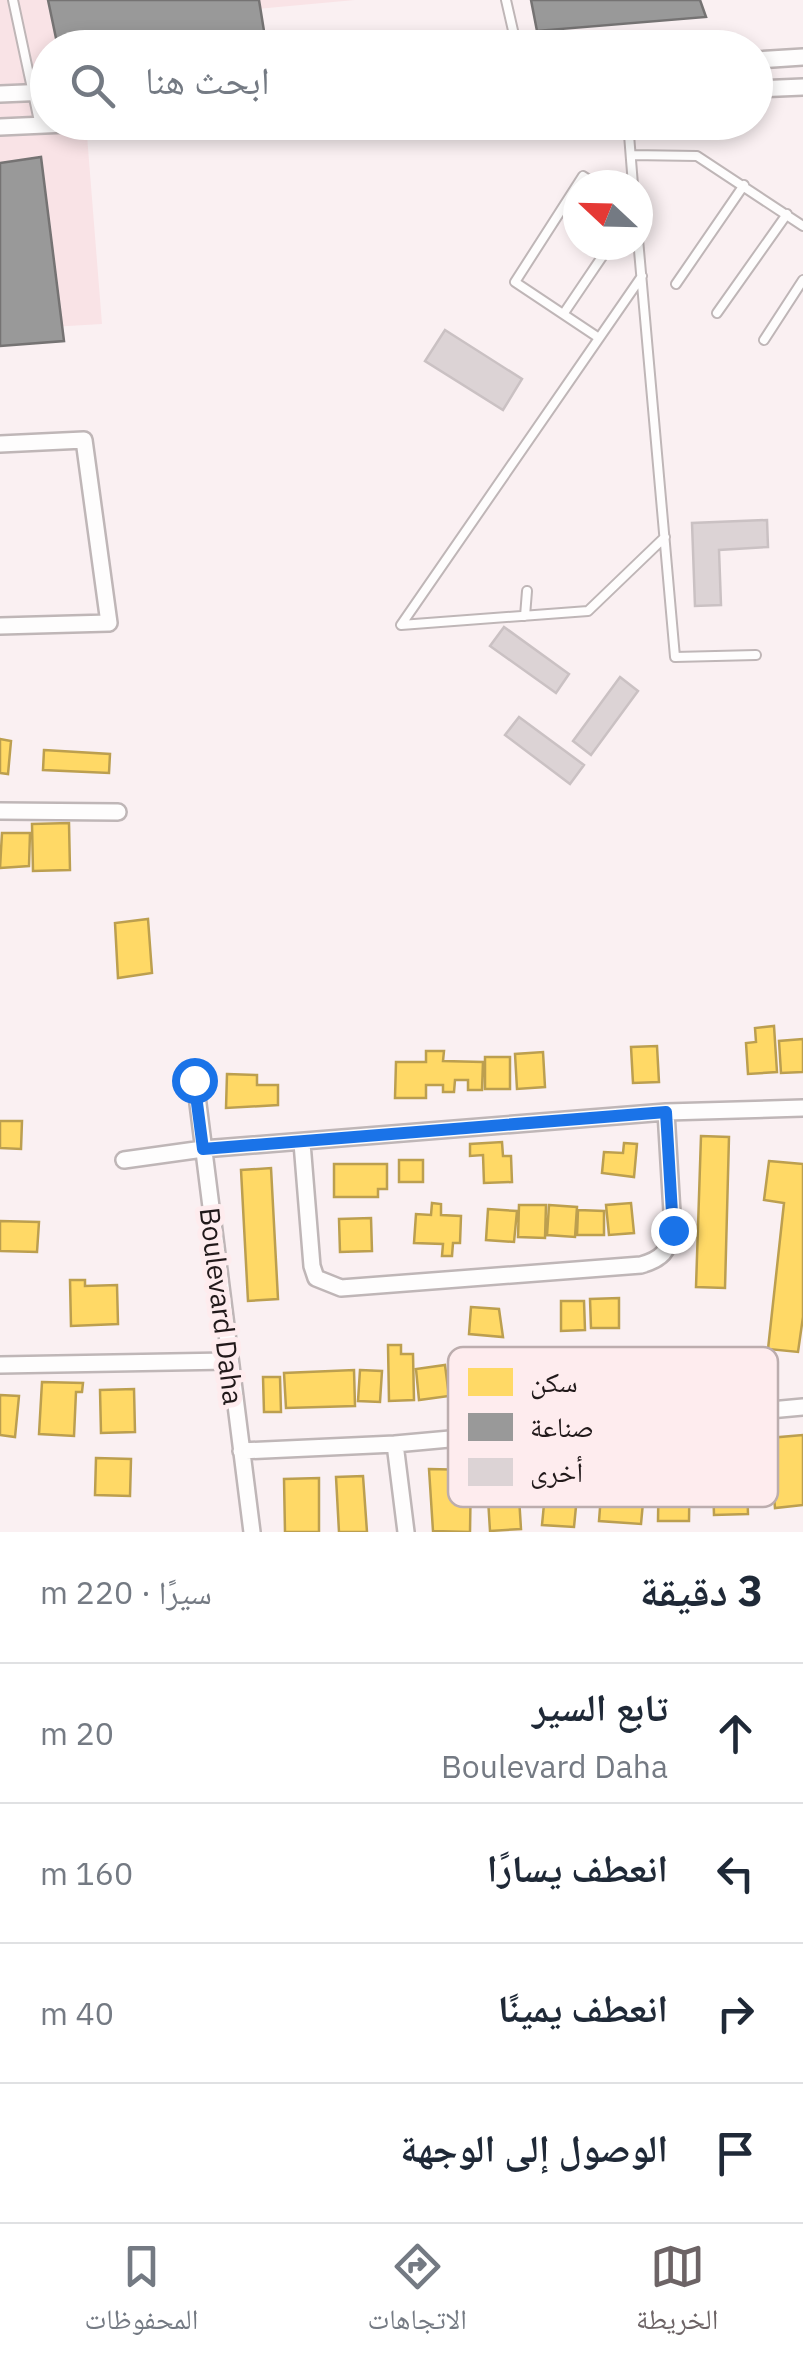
<!DOCTYPE html>
<html lang="ar">
<meta charset="utf-8">
<style>
:root{--surface:#fff;--page:#f6f6f7;--text:#1f2937;--muted:#747a83;--line:#e0e1e3;--accent:#6d6466}
body{margin:0;font-family:"IBM Plex Sans","Noto Naskh Arabic",sans-serif;background:var(--page);color:var(--text);direction:rtl}
.compass{position:absolute;left:563px;top:170px;width:90px;height:90px;border-radius:50%;background:var(--surface);box-shadow:0 5px 15px #0003;rotate:292deg}
.stop{position:absolute;width:30px;height:30px;margin:-22px;border:8px solid #1a73e8;border-radius:50%;background:#fff}
.stop.end{background:#1a73e8;border-color:#fff;box-shadow:0 2px 10px #0008}
.list{margin:0;padding:0;list-style:none}
h2{display:flex;justify-content:space-between;align-items:center;height:130px;margin:0;padding:0 40px;font-size:42px}
h2 small{font-size:32px;font-weight:400;color:var(--muted)}
.list li{display:grid;grid-template-columns:65px 1fr auto;gap:30px;align-items:center;box-sizing:border-box;height:140px;padding:0 40px;border-top:2px solid var(--line)}
.list b{display:block;font-size:38px;white-space:nowrap}
.list p{margin:0;font-size:32px;white-space:nowrap;color:var(--muted)}
.list em{font-size:32px;font-style:normal;color:var(--muted)}
.icon{flex:none;width:55px;height:55px;fill:none;stroke:currentColor;stroke-width:2;stroke-linecap:round;stroke-linejoin:round}
.map{position:relative;flex:none;width:803px;height:1532px;overflow:hidden;direction:ltr}
.search{position:absolute;background:var(--surface);box-shadow:0 5px 15px #0003;left:30px;right:30px;top:30px;height:110px;display:flex;align-items:center;gap:25px;box-sizing:border-box;padding:0 35px;border-radius:55px;color:var(--muted);font-size:38px}
.sheet{height:690px;background:var(--surface)}
nav{display:flex;justify-content:space-around;align-items:center;box-sizing:border-box;height:140px;border-top:2px solid var(--line);background:var(--surface);font-size:28px;color:var(--muted)}
nav a{display:grid;justify-items:center;gap:5px}
nav .on{color:var(--accent)}
.map>svg:first-child{display:block}
.built{fill:#f9e3e6}
.homes{fill:#ffd966;stroke:#bc9f4f;stroke-width:2.5}
.industry{fill:#999;stroke:#757373;stroke-width:2.5}
.building{fill:#dcd3d5;stroke:#cac1c3;stroke-width:2.5}
.lines{fill:none;stroke-linecap:round;stroke-linejoin:round}
.service-casing{stroke:#bfb6b7;stroke-width:12}
.minor-casing{stroke:#bfb6b7;stroke-width:20}
.service{stroke:#fefdfd;stroke-width:8}
.minor{stroke:#fefdfd;stroke-width:15}
.route{stroke:#1a73e8;stroke-width:12}
.labels{text-anchor:middle;dominant-baseline:central;stroke-width:10;stroke-linejoin:round;paint-order:stroke}
.street-label{font-size:28px;fill:#21191a;stroke:#feecee}
.key{fill:#feecee;stroke:#bcadae;stroke-width:2.5}
.key-label{font-size:28px;fill:#21191a}
</style>
<div class="map">
<svg width="803" height="1532" viewBox="0 0 803 1532">
<rect width="100%" height="100%" fill="#faf0f2"/>
<!-- built -->
<path class="built" d="M0,0H355L80,25L81,47L48,48V122L86,123L102,324L0,330Z"/>
<!-- homes -->
<path class="homes" d="M0,739L11,741L8,774L0,773Z
M44,750L110,754L109,773L43,770Z
M69,823L70,870L33,871L32,824Z
M2,833H30L29,866L0,868Z
M148,919L152,973L118,978L115,923Z
M774,1026L777,1072L748,1074L746,1043L756,1042L755,1028Z
M803,1039V1072L781,1073L779,1041Z
M657,1046L659,1082L633,1083L631,1047Z
M426,1051H444L443,1061L483,1062L482,1090H468V1080H455L454,1092H443V1085H426V1098H395L396,1062H426Z
M543,1052L545,1087L517,1089L515,1054Z
M485,1057H510V1089H485Z
M227,1074L257,1075V1085H278V1105L226,1108Z
M0,1121H22L21,1149L0,1148Z
M701,1136L729,1137L725,1288L696,1287Z
M502,1142L503,1156H511L512,1182L484,1183L483,1155L470,1156V1144Z
M624,1143L637,1144L634,1177L602,1173L604,1152L623,1153Z
M399,1160H423V1182H399Z
M769,1161L803,1164V1317L798,1352L768,1349L784,1203L764,1200Z
M334,1164H387V1189H378V1197H334Z
M271,1168L278,1299L248,1301L241,1170Z
M432,1203L441,1204V1215L461,1216L460,1243H453L452,1256H442L443,1244L414,1243L416,1214L431,1215Z
M631,1203L634,1233L609,1235L606,1205Z
M519,1205H546L545,1238L518,1237Z
M549,1205L577,1207L575,1237L547,1235Z
M488,1209L517,1211L514,1242L486,1240Z
M578,1210L604,1211V1235H577Z
M371,1218L372,1251L340,1252L339,1219Z
M0,1221L39,1222L37,1252L0,1251Z
M70,1280H85V1286L117,1285L118,1324L71,1326Z
M619,1298V1328H591L590,1299Z
M561,1301H584L585,1330L561,1331Z
M471,1307L499,1309L503,1337L469,1334Z
M388,1345H401V1354H413L414,1400L389,1401Z
M445,1365L449,1396L419,1400L416,1369Z
M354,1370L355,1406L286,1408L284,1373Z
M360,1370L382,1371L380,1402L358,1401Z
M263,1377H280L281,1412H264Z
M42,1382L83,1383L82,1392H76L74,1436L39,1434Z
M134,1389L135,1432L101,1433L100,1390Z
M0,1395L19,1396L15,1437L0,1435Z
M803,1435V1505L775,1508L769,1438Z
M746,1448L748,1514L714,1515L712,1449Z
M561,1453L581,1455L574,1527L542,1525L548,1463L560,1464Z
M604,1456L633,1458L631,1491L644,1492L641,1524L599,1521Z
M659,1456H690L689,1521H658Z
M96,1458L131,1459L130,1496L95,1495Z
M517,1465L521,1529L490,1531L486,1466Z
M429,1469L471,1470L470,1532L433,1531Z
M363,1476L367,1532H339L336,1477Z
M319,1478V1532H285L284,1479Z"/>
<!-- industry -->
<path class="industry" d="M48,0H259L264,31L57,43Z
M531,0H700L706,17L537,31Z
M41,157L64,341L0,346V163Z"/>
<!-- building -->
<path class="building" d="M445,330L522,379L503,410L425,361Z
M767,520L768,547L719,550L721,605L695,606L692,523Z
M504,627L569,674L556,693L490,646Z
M620,677L638,691L591,755L573,741Z
M519,717L584,765L570,784L505,735Z"/>
<g class="lines">
<defs>
<path id="service" d="M13,0L40,126
M506,0L517,48
M628,122L633,185
M631,155L697,156L803,226
M597,185L583,176L515,282L599,338
M638,239L675,657L756,655
M642,276L401,625L588,611L665,537
M676,284L744,185
M564,313L610,245
M717,313L787,214
M764,340L803,280
M525,616L527,591"/>
<path id="minor" d="M756,60L803,57
M756,89L803,87
M0,94L48,92
M0,127L112,122
M0,444L84,440L109,623L0,626
M0,811L118,812
M195,1080L252,1532
M302,1143L312,1266L316,1278L341,1288L641,1265C662,1259 668,1252 673,1229L666,1112
M124,1160L203,1149L666,1112L803,1108
M0,1365L228,1361
M395,1444L406,1532
M241,1451L395,1444L803,1407"/>
</defs>
<!-- service casing -->
<use href="#service" class="service-casing"/>
<!-- minor casing -->
<use href="#minor" class="minor-casing"/>
<!-- service -->
<use href="#service" class="service"/>
<!-- minor -->
<use href="#minor" class="minor"/>
</g>
<g class="lines">
<!-- route -->
<path class="route" d="M194,1080L203,1149L666,1112L673,1230"/>
</g>
<g class="labels">
<!-- street labels -->
<g class="street-label">
<text transform="translate(222 1306) rotate(83)">Boulevard Daha</text>
</g>
</g>
<!-- legend -->
<rect x="448" y="1347" width="330" height="160" rx="15" class="key"/>
<rect x="468" y="1368" width="45" height="28" fill="#ffd966"/>
<rect x="468" y="1413" width="45" height="28" fill="#999"/>
<rect x="468" y="1458" width="45" height="28" fill="#dcd3d5"/>
<g class="key-label">
<text x="530" y="1392">سكن</text>
<text x="530" y="1437">صناعة</text>
<text x="530" y="1482">أخرى</text>
</g>
</svg>
<svg class="compass" viewBox="-18 -18 36 36"><path d="M0-13l5 13h-10z" fill="#e53935"/><path d="M0 13l5-13h-10z" fill="#747a83"/></svg>
<div class="stop" style="left:194px;top:1080px"></div>
<div class="stop end" style="left:673px;top:1230px"></div>
<div class="search"><svg class="icon" aria-label="search" viewBox="0 0 24 24"><circle cx="10" cy="10" r="6"/><path d="M15 15l6 6"/></svg>ابحث هنا</div>
</div>
<section class="sheet">
<h2>3 دقيقة<small>سيرًا · 220 m</small></h2>
<ul class="list">
<li><svg class="icon" aria-label="ahead" viewBox="0 0 24 24"><path d="M12 20V5M6 11l6-6 6 6"/></svg><div><b>تابع السير</b><p>Boulevard Daha</p></div><em>20 m</em></li>
<li><svg class="icon" aria-label="left" viewBox="0 0 24 24"><path d="M17 20v-9H6M10 6l-5 5 5 5"/></svg><div><b>انعطف يسارًا</b></div><em>160 m</em></li>
<li><svg class="icon" aria-label="right" viewBox="0 0 24 24"><path d="M7 20v-9h11M14 6l5 5-5 5"/></svg><div><b>انعطف يمينًا</b></div><em>40 m</em></li>
<li><svg class="icon" aria-label="arrive" viewBox="0 0 24 24"><path d="M6 21V4h12l-3 4 3 4H6"/></svg><div><b>الوصول إلى الوجهة</b></div></li>
</ul>
</section>
<nav>
<a class="on"><svg class="icon" aria-label="map" viewBox="0 0 24 24"><path d="M3 6l6-2 6 2 6-2v14l-6 2-6-2-6 2zM9 4v14M15 6v14"/></svg>الخريطة</a>
<a><svg class="icon" aria-label="directions" viewBox="0 0 24 24"><path d="M12 3l9 9-9 9-9-9zM9 14v-3h6M13 9l2 2-2 2"/></svg>الاتجاهات</a>
<a><svg class="icon" aria-label="saved" viewBox="0 0 24 24"><path d="M7 4h10v16l-5-4-5 4z"/></svg>المحفوظات</a>
</nav>
